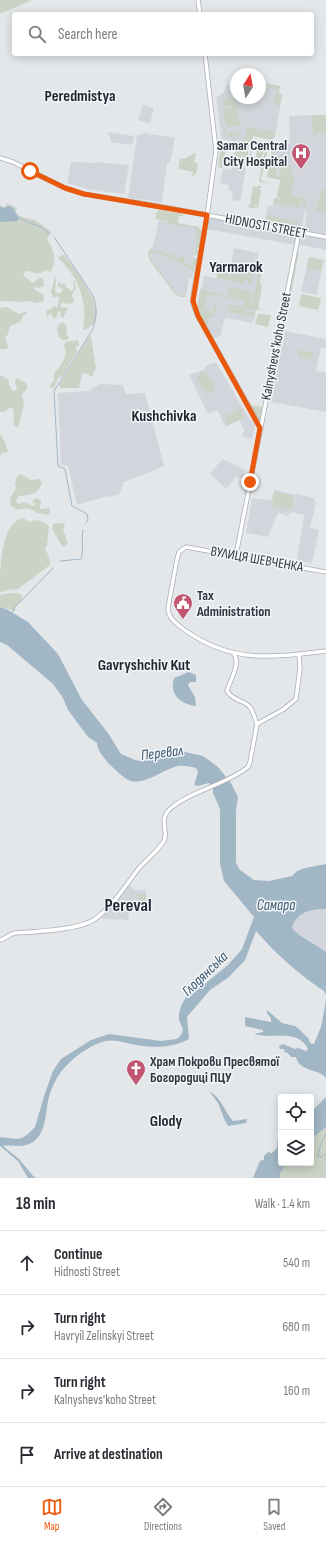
<!DOCTYPE html>
<meta charset="utf-8">
<style>
:root{--surface:#fff;--page:#f2f2f3;--text:#2b2b33;--muted:#7c7c81;--line:#e1e1e2;--accent:#ea580c}
body{margin:0;font-family:"Sofia Sans Condensed",sans-serif;background:var(--page);color:var(--text)}
.controls{position:absolute;right:12px;bottom:12px;display:grid;overflow:hidden;border-radius:4px;box-shadow:0 2px 10px #0003}
.controls button{width:36px;height:36px;display:grid;place-items:center;padding:0;border:0;border-bottom:1px solid var(--line);background:var(--surface);color:var(--text);font:20px sans-serif}
.compass{position:absolute;left:230px;top:68px;width:36px;height:36px;border-radius:50%;background:var(--surface);box-shadow:0 2px 10px #0003;rotate:11deg}
.stop{position:absolute;width:12px;height:12px;margin:-9px;border:3px solid #ea580c;border-radius:50%;background:#fff}
.stop.end{background:#ea580c;border-color:#fff;box-shadow:0 1px 4px #0008}
.list{margin:0;padding:0;list-style:none}
h2{display:flex;justify-content:space-between;align-items:center;height:52px;margin:0;padding:0 16px;font-size:17px}
h2 small{font-size:13px;font-weight:400;color:var(--muted)}
.list li{display:grid;grid-template-columns:26px 1fr auto;gap:12px;align-items:center;box-sizing:border-box;height:64px;padding:0 16px;border-top:1px solid var(--line)}
.list b{display:block;font-size:15px;white-space:nowrap}
.list p{margin:0;font-size:13px;white-space:nowrap;color:var(--muted)}
.list em{font-size:13px;font-style:normal;color:var(--muted)}
.icon{flex:none;width:22px;height:22px;fill:none;stroke:currentColor;stroke-width:2;stroke-linecap:round;stroke-linejoin:round}
.map{position:relative;flex:none;width:326px;height:1178px;overflow:hidden}
.search{position:absolute;background:var(--surface);box-shadow:0 2px 10px #0003;left:12px;right:12px;top:12px;height:44px;display:flex;align-items:center;gap:10px;box-sizing:border-box;padding:0 14px;border-radius:4px;color:var(--muted);font-size:15px}
.sheet{height:308px;background:var(--surface)}
nav{display:flex;justify-content:space-around;align-items:center;box-sizing:border-box;height:56px;border-top:1px solid var(--line);background:var(--surface);font-size:11px;color:var(--muted)}
nav a{display:grid;justify-items:center;gap:2px}
nav .on{color:var(--accent)}
.map>svg:first-child{display:block}
.built{fill:#d2d6dc}
.green{fill:#cad3c6}
.water{fill:#a2b7c6}
.lines{fill:none;stroke-linecap:round;stroke-linejoin:round}
.stream{stroke:#a2b7c6;stroke-width:1}
.secondary-casing{stroke:#a9aeb4;stroke-width:5}
.secondary{stroke:#fff;stroke-width:3.5}
.route{stroke:#ea580c;stroke-width:5}
.labels{text-anchor:middle;dominant-baseline:central;stroke-width:3;stroke-linejoin:round;paint-order:stroke}
.poi-label{font-size:14px;font-weight:bold;fill:#2d3641;stroke:#f3f6f8;text-anchor:start}
.street-label{font-size:14px;fill:#2d3641;stroke:#f3f6f8}
.water-label{font-size:15px;font-style:italic;fill:#3b5871;stroke:#f3f6f8}
.quarter-label{font-size:16px;font-weight:bold;fill:#1f2732;stroke:#f3f6f8}
.district-label{font-size:18px;font-weight:bold;fill:#1f2732;stroke:#f3f6f8}
</style>
<div class="map">
<svg width="326" height="1178" viewBox="0 0 326 1178">
<rect width="100%" height="100%" fill="#e4e7ea"/>
<!-- built -->
<path class="built" d="M260,82L280,86L279,93L282,95L275,137L272,140L253,136L249,141L244,143L222,139L221,136L216,97L219,96L225,91L227,84L236,86V98H260Z
M143,105L154,108L150,123L138,120Z
M312,115H326V235L304,231L307,212H305L302,227L265,220L268,205L273,206L274,198L284,200L288,180L278,177L273,145L275,143H290L289,116Z
M108,132L134,136L132,145L111,142Z
M146,133L149,134V140L150,134L175,138L170,162L167,163L162,202L128,198L137,135Z
M71,162L95,163L96,162L129,165L124,194L88,189L67,183Z
M232,165L246,168L240,201L232,200L233,191L228,190L229,185L220,183L223,169L231,170Z
M211,218L295,234L297,236L295,245L206,229L208,220Z
M159,220L199,227L191,270L194,272L192,278H189L186,296L176,293L150,260V258Z
M301,235L326,239V250L297,244L299,237Z
M234,248L259,253L254,273L261,274L255,317L252,323L226,318L224,320L221,335L214,339L197,310L204,276L218,278L221,265H223L224,262L231,264Z
M306,269L321,272L317,295L301,292Z
M285,331L326,339V348H321L316,371L326,373V412L271,402Z
M216,362L245,412L255,426L252,439L241,436L245,431L239,420L226,427L217,410L208,414L189,375L205,369V366Z
M100,384L123,385L126,394L145,393L164,466L124,482L119,495L104,497L77,505L68,466L61,465L58,393L88,391Z
M222,459L245,470L243,478L236,477L226,489L210,474Z
M276,490L295,495L294,504L296,494L314,498L316,503L310,528L319,530L312,563L297,560L304,515L292,512V513H289L288,516L278,513L268,537L246,533L252,498L267,500H271L274,491Z
M129,885L135,890H146L147,913L136,912L130,906L128,920L102,919L103,914L105,911L117,900Z
M326,909V952L309,939L294,932L292,928L297,916L304,912L314,910Z"/>
<!-- green -->
<path class="green" d="M0,0H32L0,14Z
M265,83L280,86L279,93L282,95L278,115L279,105L274,104L277,91L268,87L265,99L266,87L271,86L266,85Z
M232,88H236V92H232L236,96L232,92C227,92 223,93 221,98C218,105 223,131 229,136V132L238,131L239,135L230,136L237,138C249,130 237,108 238,98C239,106 249,141 233,138C229,138 226,134 224,131C222,126 222,120 221,115C220,105 217,91 231,91Z
M236,98L237,105L223,107L222,100Z
M237,106L240,125L226,127L223,109Z
M312,115H326V134L317,133L318,125L316,137H310L313,135Z
M247,127L276,132L272,140L253,136L248,149V158L245,159L239,152L240,147L243,148Z
M252,141H254L250,163L254,164L259,142L265,144L260,168L248,165Z
M221,142L227,143L222,168L218,167Z
M266,145L272,146L275,155L277,175H281L280,166L290,165L294,180L291,196L308,199L305,208L302,207L303,202L301,201L299,207L297,208L273,203L274,198L281,199L277,197L280,180L267,177L272,148H268L261,180L270,184L260,182L259,180Z
M236,147L244,160H241L239,165L231,163Z
M194,153H196L194,161L198,165L196,174L193,176H192L193,172L178,169L180,158L184,159Z
M258,185L262,187V188H258L261,190L258,209L253,202L257,209L247,207L250,204L253,186L258,187Z
M321,190L326,191V212L316,210Z
M7,203L17,208L15,212C20,219 27,217 34,220C40,223 46,227 51,232L47,239C54,250 57,259 51,272L46,270C37,277 34,271 25,271L23,275L33,283L39,278H43L44,286L39,288L35,287L34,289L44,295L43,302L36,303L30,301L24,302L0,301V205L5,207Z
M159,210L183,214V216H179L178,223L188,225L187,227L167,223V221L155,219L156,213Z
M268,215L291,221L292,220L298,221L297,226L266,220Z
M192,226L199,227V229L203,230L201,248H197V250L200,251L198,255H194L197,237H196L197,229L193,228Z
M150,248L152,249V250L167,253L179,258L180,256L185,258L184,263L191,266L194,257L198,259L197,265L194,267V272L178,261H177L159,253L151,252L150,258L176,293L186,296V297H180L175,294L150,261L148,254Z
M296,251L299,252L288,309L287,304L286,303L288,290L290,288L293,276L291,275Z
M64,255C75,269 118,321 83,330C88,302 79,277 58,258L60,256Z
M309,257L324,260L321,272L306,269Z
M210,263L216,265V266L220,263L224,266L225,269L233,267L231,264L248,267L246,269H242L249,270L252,272V277L251,279L253,284H249L248,280H244V284L217,278L216,268L214,274L212,275L214,265Z
M259,274H261L260,281C265,289 257,300 259,310H251L257,281Z
M55,275L56,284L55,291L58,294L61,293L63,290L58,286V281L62,285L63,283L65,284L66,287L72,291L74,288L73,282L74,280L76,288L72,295L74,300L73,303L66,304L63,302L61,304V307L68,308L63,318L60,315L61,312L59,311L56,318H54L50,313L46,318L47,310H50L54,306L57,307L59,301L58,296L54,298L51,293Z
M229,287L251,292L253,294L250,310L225,306L226,304L244,307L245,301L227,297Z
M201,289L222,295V296L208,294L205,309L213,311L214,302H217L215,313L197,309L200,290Z
M301,294L321,298L318,310L299,306Z
M7,307L19,314L26,311L27,313L23,316L20,322L10,326L8,334L5,338L8,346L7,349H0V308Z
M231,308L254,313L255,317L228,312Z
M198,311L215,314V317L210,316L208,326H207Z
M258,314L271,315L268,327L255,324Z
M63,322L66,325L67,330L66,332L69,339L64,340L60,339L57,331L58,325Z
M91,336L96,368L92,377L86,373L82,374L79,388H60L59,385L88,338Z
M78,340L79,345L76,347L77,352L62,376L58,378L54,388H50L51,383L54,381C53,369 58,371 62,363C64,360 65,356 66,353L64,345L66,342Z
M299,350L313,352L311,360L298,357Z
M205,372L215,386V391C212,394 208,395 205,392L197,379L199,374Z
M0,375L9,380V385L13,391L17,389L15,381L17,378L27,384V388L22,395L24,405L18,428L14,426C13,420 15,414 13,408H9L5,412H0Z
M249,405L263,407L260,422H259Z
M242,408L244,410L242,414L244,418L227,426L223,419H226V416Z
M0,434L5,442L8,452L2,453L0,456Z
M20,474L31,480L40,479L42,483C37,496 31,494 19,496L16,500L18,504L24,502L33,506L36,504L32,501L36,498L41,500L40,509L49,508L50,511L49,515C45,514 39,514 36,512C29,508 26,507 18,510L11,506L10,499L16,488L15,484L17,477Z
M274,492L294,496L291,510L272,506Z
M24,518L27,521L31,522L34,520L41,521L49,526L47,546L45,548L49,557L50,565L18,589L8,590L1,592H0C0,572 0,521 24,518Z
M60,523L65,524L63,531L66,536V540L68,543L65,546H62L52,529L53,524Z
M12,593H18L22,595V600L15,607V611L0,607V595Z
M138,894H146V911H138Z
M326,1097V1178H253L260,1161L264,1160V1156L267,1153L270,1152L271,1154L277,1148L278,1139L281,1140V1163H311V1112Z"/>
<!-- water -->
<path class="water" d="M0,206L2,208L9,206L13,208L19,218L17,221L0,222Z
M0,607L8,610L28,622L58,654L82,700L108,733L121,754L135,760L142,761L176,750L203,756L218,767L231,783L238,797L236,810V863L240,870L254,880L269,881L292,876L297,871L305,868L326,864V909C311,909 296,912 292,928C295,934 318,945 326,952V995L324,991C298,974 276,954 256,931L245,960L229,977L210,990L187,1017L189,1039C173,1048 153,1048 136,1045C126,1043 116,1039 105,1041C97,1043 87,1049 81,1053C64,1065 55,1077 49,1097C45,1112 47,1132 33,1142C21,1149 14,1144 3,1146L19,1159L34,1177L36,1178H28L18,1161L0,1146V1137L18,1139L24,1137L29,1133L35,1127L45,1093L53,1071L61,1059L91,1040L109,1034L161,1041L177,1039L181,1035L183,1030L179,1020V1013L181,1006L187,995L196,991L228,965L242,949L254,917L224,881L220,864V809L213,793V789L209,783L198,786L194,785L198,772L196,768C191,767 184,765 178,766C164,769 145,785 131,781C124,779 115,769 109,764C105,759 97,750 97,743L88,737L68,710L63,698L53,684L7,645L0,642Z
M189,672L196,675V682H190L188,685L195,697L196,706C180,704 169,694 174,678Z
M326,1000V1078C318,1068 299,1072 296,1057H291L287,1052L285,1053L284,1049H280L279,1046L283,1044L295,1049L298,1048L306,1051L308,1049C300,1033 284,1036 270,1036C265,1036 259,1035 254,1034L263,1032V1030L245,1026V1017L271,1022V1018L267,1013V1010L282,1023L295,1026L300,1030L309,1039L310,1043L314,1044L321,1027Z
M209,1091C222,1098 224,1111 233,1121L247,1119L246,1123L228,1126L225,1121L218,1103Z
M326,1097V1127L311,1139V1112Z
M278,1139L281,1140V1163H287L280,1173V1178H253L260,1161L264,1160V1156L267,1153L270,1152L271,1154L277,1148Z"/>
<g class="lines">
<!-- stream -->
<path class="stream" d="M18,218L41,227L50,234
M54,237L91,292C98,305 97,315 93,329L54,391L58,466L65,469L72,506L87,514L88,520L86,523
M60,561L81,559C84,550 81,540 83,530
M12,613L15,607L53,568
M326,1154L321,1157H318L320,1146L326,1134"/>
<defs>
<path id="secondary" d="M198,0L200,14
M205,54L216,150L206,223L193,296V304L198,316L261,428
M0,158L13,162L65,188L84,194L152,205L326,237
M236,555L299,232
M326,572L186,547L179,552L177,559L168,608C168,619 178,625 186,631C234,664 272,657 326,651
M234,654C241,664 230,680 227,691C232,700 242,700 249,706C253,710 255,719 257,724
M257,724L284,709L296,699L300,669L299,654
M0,940C6,939 9,934 15,933C33,932 81,930 95,919C113,906 126,885 139,868C147,859 158,851 164,841C169,831 158,820 170,809C192,790 226,785 248,767L250,762L257,724"/>
</defs>
<!-- secondary casing -->
<use href="#secondary" class="secondary-casing"/>
<!-- secondary -->
<use href="#secondary" class="secondary"/>
</g>
<g class="lines">
<!-- route -->
<path class="route" d="M30,171L65,188L84,194L207,215L193,301L198,316L260,428L250,482"/>
</g>
<!-- icons -->
<defs>
<symbol id="hospital-pin" viewBox="-11 -11 22 30"><path d="M0 17L-7.5 6A9.5 9.5 0 1 1 7.5 6Z" fill="#c25671" stroke="#f3f6f8"/><path d="M-5-5h3v3.5h4V-5h3V5h-3V1.5h-4V5h-3Z" fill="#fff"/></symbol>
<symbol id="civic-pin" viewBox="-11 -11 22 30"><path d="M0 17L-7.5 6A9.5 9.5 0 1 1 7.5 6Z" fill="#c25671" stroke="#f3f6f8"/><path d="M-.6-6.5H3V-4.5H.6V-3L4-1V1h2V6H-6V1h2V-1L-.6-3ZM-1.2 2.5V6h2.4V2.5Z" fill="#fff"/></symbol>
<symbol id="church-pin" viewBox="-11 -11 22 30"><path d="M0 17L-7.5 6A9.5 9.5 0 1 1 7.5 6Z" fill="#c25671" stroke="#f3f6f8"/><path d="M-1.2-6h2.4v3.5h3.3v2.4h-3.3V6h-2.4V-.1h-3.3v-2.4h3.3Z" fill="#fff"/></symbol>
</defs>
<g fill-rule="evenodd">
<use href="#hospital-pin" x="290" y="142" width="22" height="30"/>
<use href="#civic-pin" x="172" y="592" width="22" height="30"/>
<use href="#church-pin" x="125" y="1058" width="22" height="30"/>
</g>
<g class="labels">
<!-- poi labels -->
<g class="poi-label">
<text x="287" y="145" text-anchor="end">Samar Central<tspan x="287" dy="16">City Hospital</tspan></text>
<text x="197" y="595">Tax<tspan x="197" dy="16">Administration</tspan></text>
<text x="150" y="1061">Храм Покрови Пресвятої<tspan x="150" dy="16">Богородиці ПЦУ</tspan></text>
</g>
<!-- street labels -->
<g class="street-label">
<text transform="translate(266 226) rotate(11)">HIDNOSTI STREET</text>
<text transform="translate(276 346) rotate(-79)">Kalnyshevsʹkoho Street</text>
<text transform="translate(257 559) rotate(10)">ВУЛИЦЯ ШЕВЧЕНКА</text>
</g>
<!-- water labels -->
<g class="water-label">
<text transform="translate(162 753) rotate(-7)">Перевал</text>
<text x="276" y="905">Самара</text>
<text transform="translate(205 974) rotate(-44)">Глодянська</text>
</g>
<!-- quarter labels -->
<g class="quarter-label">
<text x="80" y="96">Peredmistya</text>
<text x="236" y="267">Yarmarok</text>
<text x="164" y="416">Kushchivka</text>
<text x="144" y="665">Gavryshchiv Kut</text>
<text x="166" y="1121">Glody</text>
</g>
<!-- district labels -->
<g class="district-label">
<text x="128" y="905">Pereval</text>
</g>
</g>
</svg>
<div class="controls">
<button><svg class="icon" aria-label="locate" viewBox="0 0 24 24"><circle cx="12" cy="12" r="6"/><path d="M12 2v4M12 18v4M2 12h4M18 12h4"/></svg></button>
<button><svg class="icon" aria-label="layers" viewBox="0 0 24 24"><path d="M12 4l9 5-9 5-9-5zM3 14l9 5 9-5"/></svg></button>
</div>
<svg class="compass" viewBox="-18 -18 36 36"><path d="M0-13l5 13h-10z" fill="#e53935"/><path d="M0 13l5-13h-10z" fill="#7c7c81"/></svg>
<div class="stop" style="left:30px;top:171px"></div>
<div class="stop end" style="left:250px;top:482px"></div>
<div class="search"><svg class="icon" aria-label="search" viewBox="0 0 24 24"><circle cx="10" cy="10" r="6"/><path d="M15 15l6 6"/></svg>Search here</div>
</div>
<section class="sheet">
<h2>18 min<small>Walk · 1.4 km</small></h2>
<ul class="list">
<li><svg class="icon" aria-label="ahead" viewBox="0 0 24 24"><path d="M12 20V5M6 11l6-6 6 6"/></svg><div><b>Continue</b><p>Hidnosti Street</p></div><em>540 m</em></li>
<li><svg class="icon" aria-label="right" viewBox="0 0 24 24"><path d="M7 20v-9h11M14 6l5 5-5 5"/></svg><div><b>Turn right</b><p>Havryil Zelinskyi Street</p></div><em>680 m</em></li>
<li><svg class="icon" aria-label="right" viewBox="0 0 24 24"><path d="M7 20v-9h11M14 6l5 5-5 5"/></svg><div><b>Turn right</b><p>Kalnyshevsʹkoho Street</p></div><em>160 m</em></li>
<li><svg class="icon" aria-label="arrive" viewBox="0 0 24 24"><path d="M6 21V4h12l-3 4 3 4H6"/></svg><div><b>Arrive at destination</b></div></li>
</ul>
</section>
<nav>
<a class="on"><svg class="icon" aria-label="map" viewBox="0 0 24 24"><path d="M3 6l6-2 6 2 6-2v14l-6 2-6-2-6 2zM9 4v14M15 6v14"/></svg>Map</a>
<a><svg class="icon" aria-label="directions" viewBox="0 0 24 24"><path d="M12 3l9 9-9 9-9-9zM9 14v-3h6M13 9l2 2-2 2"/></svg>Directions</a>
<a><svg class="icon" aria-label="saved" viewBox="0 0 24 24"><path d="M7 4h10v16l-5-4-5 4z"/></svg>Saved</a>
</nav>
